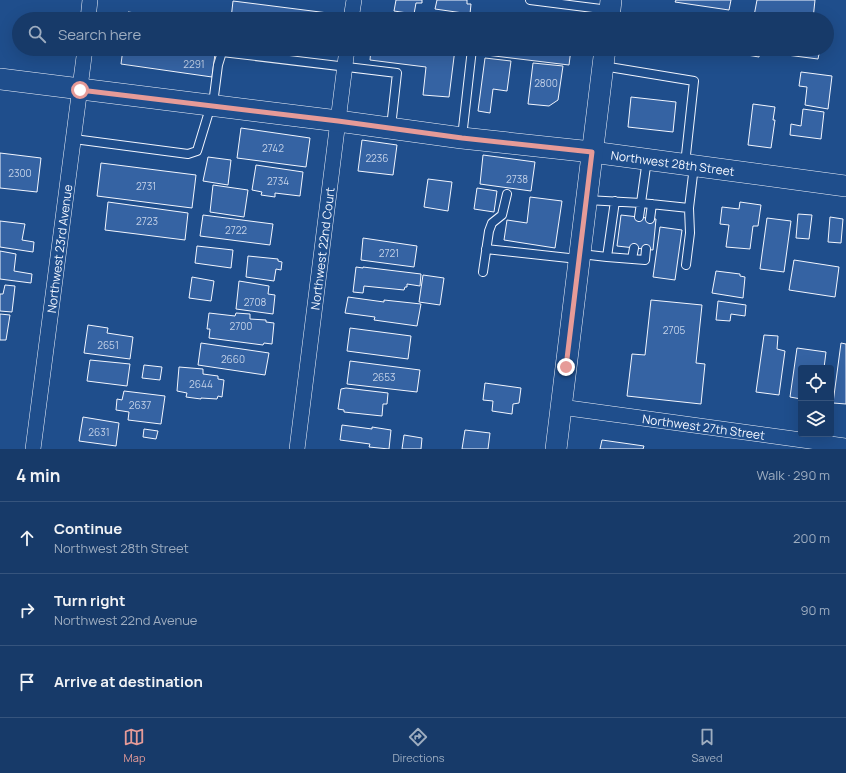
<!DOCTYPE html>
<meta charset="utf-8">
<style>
:root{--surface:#173a69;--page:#244571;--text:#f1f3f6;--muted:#9eadc0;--line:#36547d;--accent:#e69b98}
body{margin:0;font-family:Manrope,sans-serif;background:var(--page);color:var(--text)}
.controls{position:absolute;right:12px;bottom:12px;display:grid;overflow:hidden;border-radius:4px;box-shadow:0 4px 16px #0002}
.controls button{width:36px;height:36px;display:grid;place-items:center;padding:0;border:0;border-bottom:1px solid var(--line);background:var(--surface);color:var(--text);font:20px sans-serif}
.stop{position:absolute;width:12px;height:12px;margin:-9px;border:3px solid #e69b98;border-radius:50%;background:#fff}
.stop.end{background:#e69b98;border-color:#fff;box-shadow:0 1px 4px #0008}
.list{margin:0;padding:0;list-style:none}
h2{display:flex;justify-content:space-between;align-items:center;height:52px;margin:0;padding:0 16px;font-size:17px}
h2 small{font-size:13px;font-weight:400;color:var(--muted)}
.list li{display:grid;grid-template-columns:26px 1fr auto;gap:12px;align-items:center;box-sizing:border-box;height:72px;padding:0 16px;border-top:1px solid var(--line)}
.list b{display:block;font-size:15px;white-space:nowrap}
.list p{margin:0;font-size:13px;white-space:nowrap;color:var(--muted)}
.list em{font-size:13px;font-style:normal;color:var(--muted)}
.icon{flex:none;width:22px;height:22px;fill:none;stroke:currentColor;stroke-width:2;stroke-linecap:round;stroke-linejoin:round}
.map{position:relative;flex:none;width:846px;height:449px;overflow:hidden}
.search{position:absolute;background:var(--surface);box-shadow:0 4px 16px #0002;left:12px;right:12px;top:12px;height:44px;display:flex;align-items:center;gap:10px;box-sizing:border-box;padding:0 14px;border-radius:22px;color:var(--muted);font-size:15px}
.sheet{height:268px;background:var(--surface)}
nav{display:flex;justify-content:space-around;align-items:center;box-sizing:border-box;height:56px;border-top:1px solid var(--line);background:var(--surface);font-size:11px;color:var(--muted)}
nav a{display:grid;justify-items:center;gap:2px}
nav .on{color:var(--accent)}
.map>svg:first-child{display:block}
.building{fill:#3563a3;stroke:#f2f6ff}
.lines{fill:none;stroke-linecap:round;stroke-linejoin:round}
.lane-casing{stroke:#f2f6ff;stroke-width:10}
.street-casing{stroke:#f2f6ff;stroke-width:16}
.secondary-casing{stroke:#f2f6ff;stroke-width:22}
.lane{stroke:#1f4e8c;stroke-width:8}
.street{stroke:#1f4e8c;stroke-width:15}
.secondary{stroke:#1f4e8c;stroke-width:21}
.route{stroke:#e69b98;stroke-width:5}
.labels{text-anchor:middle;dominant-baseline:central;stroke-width:3;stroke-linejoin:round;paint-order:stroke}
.number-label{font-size:10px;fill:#c3d1e8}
.street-label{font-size:12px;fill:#f2f6ff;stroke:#1f4e8c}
</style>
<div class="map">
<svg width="846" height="449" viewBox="0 0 846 449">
<rect width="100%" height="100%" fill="#1f4e8c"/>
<!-- building -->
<path class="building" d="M396,0H422V3H416L414,14L394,11Z
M437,0H467V4H471L470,14L435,9Z
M676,0H731L729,10L675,2Z
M757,0H815L813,19H774L754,16Z
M233,1L328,13L327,19H231Z
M128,12L179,19H127Z
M123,49H198V51L215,54L212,77L121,64Z
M371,49H455L449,97L423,95L426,67L370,60Z
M486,49H571L569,65L486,55Z
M735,49H760L759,57L735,53Z
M771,49H820L818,59L771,53Z
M485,58L511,61L507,91L493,89L490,113L478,111Z
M533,63L563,66L558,100L549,106L528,104Z
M801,72L832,76L828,109L805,105L807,87L799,86Z
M631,97L676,102L673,132L628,127Z
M753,104L775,107L773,120H775L771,148L748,145Z
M803,109L824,112L821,139L790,135L791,124L801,126Z
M241,128L310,138L306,167L237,158Z
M362,140L397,145L393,175L358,171Z
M0,153L41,158L37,192L0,188Z
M483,155L535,162L531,191L480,184Z
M208,157L231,160L228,185L203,181Z
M101,163L196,175L192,208L97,196Z
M256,165L303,172L300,196L275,193V197L261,195L262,192L252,190Z
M428,179L452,182L448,211L424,207Z
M213,185L248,190L244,217L210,212Z
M477,188L497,191L494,212L474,209Z
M530,197L562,201L555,248L504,240L507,220L527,223Z
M108,202L188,213L185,240L105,230Z
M740,202L761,205L758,226H753L750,249L726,247L729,225L720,224L722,207L739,209Z
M798,214L812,215L809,239L796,238Z
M203,215L273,224L270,245L200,236Z
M621,215L656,219L653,250L617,246Z
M830,217L843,219L841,243L828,242Z
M767,218L791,221L784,272L760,269Z
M0,221L25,224L22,240L34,242L33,252L0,247Z
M660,227L682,230L675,280L653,277Z
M363,238L417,246L414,267L361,260Z
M197,246L233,250L231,268L195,263Z
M0,251L16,254L14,271L32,274L31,283L0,279Z
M248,256L278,259V261L282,262L281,270L276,269L274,281L246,277Z
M794,260L839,267L835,297L789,290Z
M356,267L363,268V267L421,274L420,286L407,284V287H405L404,290L364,286L363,293L353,292Z
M716,271L740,274V276L745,277L743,298L712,293Z
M423,275L444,278L440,305L419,302Z
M192,277L214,281L211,301L189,298Z
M239,281L269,286L268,294L275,295L273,314L236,309Z
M5,285L15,286L12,312L0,311V294H3Z
M348,297L384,302V300L421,304L417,326L374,320L375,317L345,313Z
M651,300L702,305L696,363L705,364L701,404L627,396L632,354L645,355Z
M718,301L746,305L745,316L731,314L730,321L716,320Z
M209,313L235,316L236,313L250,314V319L266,320V322L274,323L272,344L264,343L263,345L209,338L210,329H207Z
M0,314L10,315L6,340H0Z
M88,325L108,328L107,333L133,337L130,359L84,353Z
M350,328L411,336L408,359L347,351Z
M764,335L778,336L777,349L785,351L779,395L756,392Z
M201,343L269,353L265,375L198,365Z
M841,343L846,344V404L833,403Z
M797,348L826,352L824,368H801V399L790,397Z
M90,360L130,364L127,386L87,381Z
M350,361L420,370L417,392L347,384Z
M144,365L162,367L160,380L142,378Z
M179,367L203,369V374L218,376V379L224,380L222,397L218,396L217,399L201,398V399L186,397L187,393L177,391Z
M485,383L521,388L519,403L513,404L512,414L492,411L493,401L483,400Z
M346,388L388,393L387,404H383L382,416L344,412V410L338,409L341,389Z
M124,391L165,396L161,424L128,420L129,412L116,410L117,399L122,400Z
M83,417L119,423L116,446L79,441Z
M342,425L372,429V427L391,430L389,449L369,447L370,444L340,440Z
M144,429L158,431L156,439L143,437Z
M465,430L490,433L488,449H462Z
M404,435L422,438L421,449H402Z
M602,440L644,446L643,449H600Z"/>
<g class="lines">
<defs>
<path id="lane" d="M530,0L609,10
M603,66L694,81L685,164
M213,104L218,65L222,52L397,73L391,127
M462,137L472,49
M74,139L188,154L197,151L211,105
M647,159L641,203L689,208L694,166
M587,200L641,203L639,217
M650,219L652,204
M486,249L578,259
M581,254L607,257L615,201
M607,257L645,260L646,249
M632,259L634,248
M686,265L690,233L689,208
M483,272L489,231L492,223L502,215L507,194"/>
<g id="street">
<path d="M88,19L90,0"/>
<path d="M351,19L354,0"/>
<path id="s1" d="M561,407L846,446"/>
<path id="s2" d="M33,449L85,49"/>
<path id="s3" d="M297,449L347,49"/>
</g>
<g id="secondary">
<path d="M609,19L611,0"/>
<path id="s4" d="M0,79L338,121L462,138L592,152L846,186"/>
<path d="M556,449L605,49"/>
</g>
</defs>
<!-- lane casing -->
<use href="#lane" class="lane-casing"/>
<!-- street casing -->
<use href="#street" class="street-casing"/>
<!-- secondary casing -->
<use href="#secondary" class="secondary-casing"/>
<!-- lane -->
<use href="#lane" class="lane"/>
<!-- street -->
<use href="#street" class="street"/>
<!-- secondary -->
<use href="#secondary" class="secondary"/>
</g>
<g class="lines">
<!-- route -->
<path class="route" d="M80,90L338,121L462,138L592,152L566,367"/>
</g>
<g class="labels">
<!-- number labels -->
<g class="number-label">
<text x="194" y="64">2291</text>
<text x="546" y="83">2800</text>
<text x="273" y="148">2742</text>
<text x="377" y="158">2236</text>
<text x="20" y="173">2300</text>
<text x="517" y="179">2738</text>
<text x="278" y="181">2734</text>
<text x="146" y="186">2731</text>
<text x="147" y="221">2723</text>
<text x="236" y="230">2722</text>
<text x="389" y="253">2721</text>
<text x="255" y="302">2708</text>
<text x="241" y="326">2700</text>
<text x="674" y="330">2705</text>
<text x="108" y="345">2651</text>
<text x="233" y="359">2660</text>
<text x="384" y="377">2653</text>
<text x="201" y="384">2644</text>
<text x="140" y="405">2637</text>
<text x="99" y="432">2631</text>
</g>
<!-- street labels -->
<g class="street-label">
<text stroke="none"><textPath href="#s4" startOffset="678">Northwest 28th Street</textPath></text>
<text stroke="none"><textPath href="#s2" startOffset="202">Northwest 23rd Avenue</textPath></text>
<text stroke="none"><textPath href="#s3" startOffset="202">Northwest 22nd Court</textPath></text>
<text stroke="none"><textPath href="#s1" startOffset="144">Northwest 27th Street</textPath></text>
</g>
</g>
</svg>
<div class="controls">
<button><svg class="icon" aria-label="locate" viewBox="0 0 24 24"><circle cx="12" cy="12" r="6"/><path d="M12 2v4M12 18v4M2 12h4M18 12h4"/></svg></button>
<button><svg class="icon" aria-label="layers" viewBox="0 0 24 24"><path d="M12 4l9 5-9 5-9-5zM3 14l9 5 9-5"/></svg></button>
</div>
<div class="stop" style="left:80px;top:90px"></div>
<div class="stop end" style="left:566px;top:367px"></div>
<div class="search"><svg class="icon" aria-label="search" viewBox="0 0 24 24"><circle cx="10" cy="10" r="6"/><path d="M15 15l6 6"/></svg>Search here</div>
</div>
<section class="sheet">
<h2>4 min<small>Walk · 290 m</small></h2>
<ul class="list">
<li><svg class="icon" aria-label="ahead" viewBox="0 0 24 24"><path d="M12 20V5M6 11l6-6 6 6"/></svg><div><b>Continue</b><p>Northwest 28th Street</p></div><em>200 m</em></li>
<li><svg class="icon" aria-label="right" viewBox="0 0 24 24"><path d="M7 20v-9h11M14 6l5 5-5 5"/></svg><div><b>Turn right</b><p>Northwest 22nd Avenue</p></div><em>90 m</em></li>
<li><svg class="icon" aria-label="arrive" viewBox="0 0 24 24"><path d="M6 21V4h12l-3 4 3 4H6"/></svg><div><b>Arrive at destination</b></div></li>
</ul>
</section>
<nav>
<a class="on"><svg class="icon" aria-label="map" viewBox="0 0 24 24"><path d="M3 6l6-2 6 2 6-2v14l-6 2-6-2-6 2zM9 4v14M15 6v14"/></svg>Map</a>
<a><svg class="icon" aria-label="directions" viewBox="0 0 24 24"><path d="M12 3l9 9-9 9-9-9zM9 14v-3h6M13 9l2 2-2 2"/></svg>Directions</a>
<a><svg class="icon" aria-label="saved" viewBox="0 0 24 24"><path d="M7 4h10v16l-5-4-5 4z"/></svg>Saved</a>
</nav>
